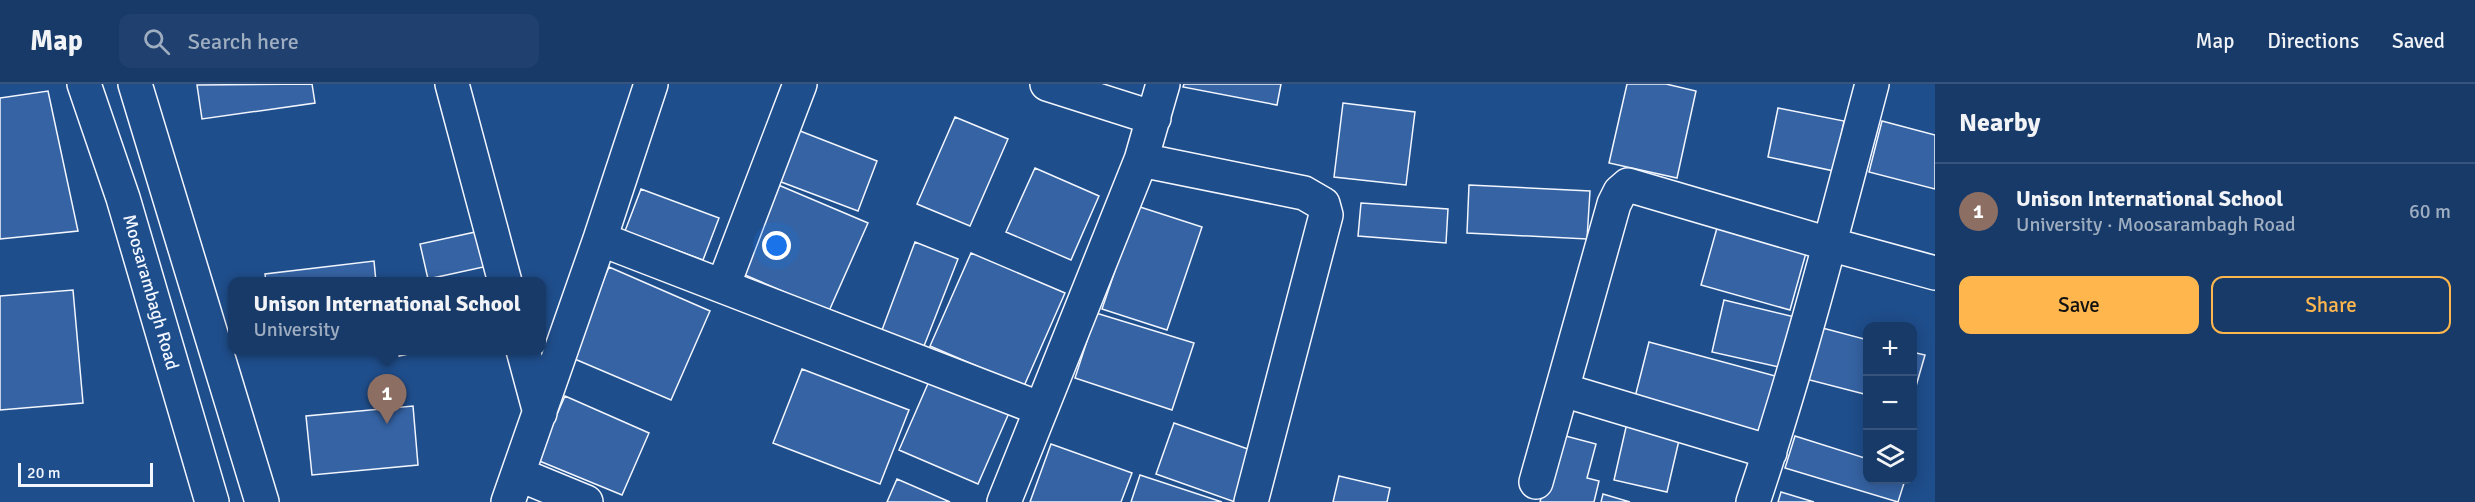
<!DOCTYPE html>
<meta charset="utf-8">
<style>
:root{--surface:#173a69;--page:#20416f;--text:#f1f3f6;--muted:#9eadc0;--line:#36547d;--accent:#ffb74d}
body{margin:0;font-family:Signika,sans-serif;background:var(--page);color:var(--text)}
.controls{position:absolute;right:18px;bottom:18px;display:grid;overflow:hidden;border-radius:12px;box-shadow:0 3px 15px #0003}
.controls button{width:54px;height:54px;display:grid;place-items:center;padding:0;border:0;border-bottom:2px solid var(--line);background:var(--surface);color:var(--text);font:30px sans-serif}
.scale{position:absolute;left:18px;bottom:15px;width:135px;box-sizing:border-box;padding-left:6px;border:3px solid #f2f6ff;border-top:0;font-size:16px;line-height:21px;white-space:nowrap;color:#f2f6ff;-webkit-text-stroke:4px #1f4e8c;paint-order:stroke}
.you{position:absolute;left:777px;top:162px;width:21px;height:21px;margin:-15px;border:4px solid #fff;border-radius:50%;background:#1a73e8;box-shadow:0 0 0 9px #1a73e833}
.badge{display:grid;place-items:center;width:39px;height:39px;border-radius:50%;background:var(--accent);color:#fff;font-size:20px;font-weight:700}
.pin{position:absolute;translate:-50% -50px;filter:drop-shadow(0 2px 3px #0008)}
.pin::after{content:'';position:absolute;top:32px;width:21px;height:18px;background:inherit;clip-path:polygon(0 0,100% 0,50% 100%)}
.popup{position:absolute;left:228px;top:193px;width:318px;height:78px;box-sizing:border-box;display:grid;place-content:center;border-radius:12px;background:var(--surface);filter:drop-shadow(0 2px 4px #0005);font-size:20px;white-space:nowrap;color:var(--muted)}
.popup b{font-size:22px;color:var(--text)}
.popup::after{content:'';position:absolute;left:50%;top:100%;margin-left:-12px;border:12px solid transparent;border-top-color:var(--surface)}
.list{margin:0;padding:0;list-style:none}
h2{display:flex;justify-content:space-between;align-items:center;height:78px;margin:0;padding:0 24px;font-size:26px}
h2 small{font-size:20px;font-weight:400;color:var(--muted)}
.list li{display:grid;grid-template-columns:39px 1fr auto;gap:18px;align-items:center;box-sizing:border-box;height:96px;padding:0 24px;border-top:2px solid var(--line)}
.list b{display:block;font-size:22px;white-space:nowrap}
.list p{margin:0;font-size:20px;white-space:nowrap;color:var(--muted)}
.list em{font-size:20px;font-style:normal;color:var(--muted)}
.actions{display:flex;gap:12px;padding:18px 24px}
.actions a{flex:1;padding:14px 0;border:2px solid var(--accent);border-radius:12px;text-align:center;font-size:21px;color:var(--accent)}
.actions .main{background:var(--accent);color:#111}
.icon{flex:none;width:33px;height:33px;fill:none;stroke:currentColor;stroke-width:2;stroke-linecap:round;stroke-linejoin:round}
.map{position:relative;flex:none;width:1935px;height:418px;overflow:hidden}
header{display:flex;align-items:center;gap:36px;box-sizing:border-box;height:84px;padding:0 30px;background:var(--surface);border-bottom:2px solid var(--line)}
header strong{font-size:28px}
nav{display:flex;gap:33px;margin-inline-start:auto;font-size:21px}
.search{width:420px;height:54px;background:var(--page);display:flex;align-items:center;gap:15px;box-sizing:border-box;padding:0 21px;border-radius:12px;color:var(--muted);font-size:22px}
main{display:flex}
aside{flex:1;background:var(--surface)}
.map>svg:first-child{display:block}
.building{fill:#3563a3;stroke:#f2f6ff;stroke-width:1.5}
.lines{fill:none;stroke-linecap:round;stroke-linejoin:round}
.minor-casing{stroke:#f2f6ff;stroke-width:36}
.primary-casing{stroke:#f2f6ff;stroke-width:36}
.minor{stroke:#1f4e8c;stroke-width:33}
.primary{stroke:#1f4e8c;stroke-width:33}
.labels{text-anchor:middle;dominant-baseline:central;stroke-width:4.5;stroke-linejoin:round;paint-order:stroke}
.street-label{font-size:18px;fill:#f2f6ff;stroke:#1f4e8c}
</style>
<header>
<strong>Map</strong>
<div class="search"><svg class="icon" aria-label="search" viewBox="0 0 24 24"><circle cx="10" cy="10" r="6"/><path d="M15 15l6 6"/></svg>Search here</div>
<nav><a>Map</a><a>Directions</a><a>Saved</a></nav>
</header>
<main>
<div class="map">
<svg width="1935" height="418" viewBox="0 0 1935 418">
<rect width="100%" height="100%" fill="#1f4e8c"/>
<!-- building -->
<path class="building" d="M312,0L315,19L202,35L197,1Z
M1184,0H1281L1277,21L1183,3Z
M1627,0H1666L1696,7L1677,94L1609,79Z
M48,7L78,147L0,155V14Z
M1343,19L1415,28L1406,101L1334,93Z
M1778,24L1844,37L1834,87L1768,73Z
M955,33L1008,55L970,142L917,120Z
M1882,37L1935,51V105L1869,88Z
M795,45L877,77L858,127L776,96Z
M1035,84L1099,112L1071,176L1006,148Z
M776,100L868,139L829,227L738,188Z
M1469,101L1590,107L1587,155L1467,149Z
M641,105L719,134L703,176L625,147Z
M1361,119L1448,125L1446,159L1358,152Z
M1137,122L1202,143L1167,246L1102,225Z
M1717,144L1806,169L1790,226L1701,201Z
M480,147L488,182L428,195L420,160Z
M915,158L958,175L924,262L882,246Z
M971,169L1065,209L1024,302L930,262Z
M374,177L376,198H266L265,190Z
M609,183L710,227L671,316L570,273Z
M73,206L83,319L0,326V212Z
M1724,216L1799,234L1788,285L1712,268Z
M1096,229L1194,259L1172,326L1075,294Z
M1815,242L1868,256V311L1802,294Z
M1649,258L1779,293L1763,351L1634,317Z
M398,266H427L399,272Z
M1912,268L1925,271L1912,316Z
M802,285L909,326L880,400L773,359Z
M930,295L1009,329L978,400L899,366Z
M565,312L649,349L622,411L537,376Z
M413,322L418,381L312,391L306,332Z
M1174,339L1262,370L1245,418H1235L1156,390Z
M1627,339L1680,352L1667,408L1614,396Z
M1558,350L1596,360L1587,394L1599,397L1594,418H1540Z
M1795,352L1868,375V396H1905L1898,418L1785,384Z
M1051,360L1132,389L1121,418H1030Z
M1140,391L1222,418H1131Z
M1339,392L1390,404L1387,418H1333Z
M897,395L950,418H887Z
M1781,408L1814,418H1778Z
M1603,410L1630,418H1601Z"/>
<g class="lines">
<defs>
<path id="minor" d="M452,0L505,198
M1047,0L1154,34
M1141,76L1304,109L1323,120L1326,131L1251,418
M600,155L1041,325
M723,202L800,0
M523,266L540,329
M1563,306L1770,368
M518,390L586,418
M1536,398L1614,120L1620,108L1628,101L1829,160L1935,189
M508,418L600,155L651,0
M1004,418L1141,76L1163,0
M1753,418C1799,281 1835,140 1872,0"/>
<path id="primary" d="M84,0L123,114L212,418
M135,0L262,418"/>
</defs>
<!-- minor casing -->
<use href="#minor" class="minor-casing"/>
<!-- primary casing -->
<use href="#primary" class="primary-casing"/>
<!-- minor -->
<use href="#minor" class="minor"/>
<!-- primary -->
<use href="#primary" class="primary"/>
</g>
<g class="labels">
<!-- street labels -->
<g class="street-label">
<text transform="translate(151 208) rotate(74)">Moosarambagh Road</text>
</g>
</g>
</svg>
<div class="controls">
<button>+</button>
<button>−</button>
<button><svg class="icon" aria-label="layers" viewBox="0 0 24 24"><path d="M12 4l9 5-9 5-9-5zM3 14l9 5 9-5"/></svg></button>
</div>
<div class="scale">20 m</div>
<div class="you"></div>
<div class="pin badge" style="left:387px;top:340px;background:#8d6e63">1</div>
<div class="popup"><b>Unison International School</b>University</div>
</div>
<aside>
<h2>Nearby<small></small></h2>
<ul class="list">
<li><span class="badge" style="background:#8d6e63">1</span><div><b>Unison International School</b><p>University · Moosarambagh Road</p></div><em>60 m</em></li>
</ul>
<div class="actions"><a class="main">Save</a><a>Share</a></div>
</aside>
</main>
